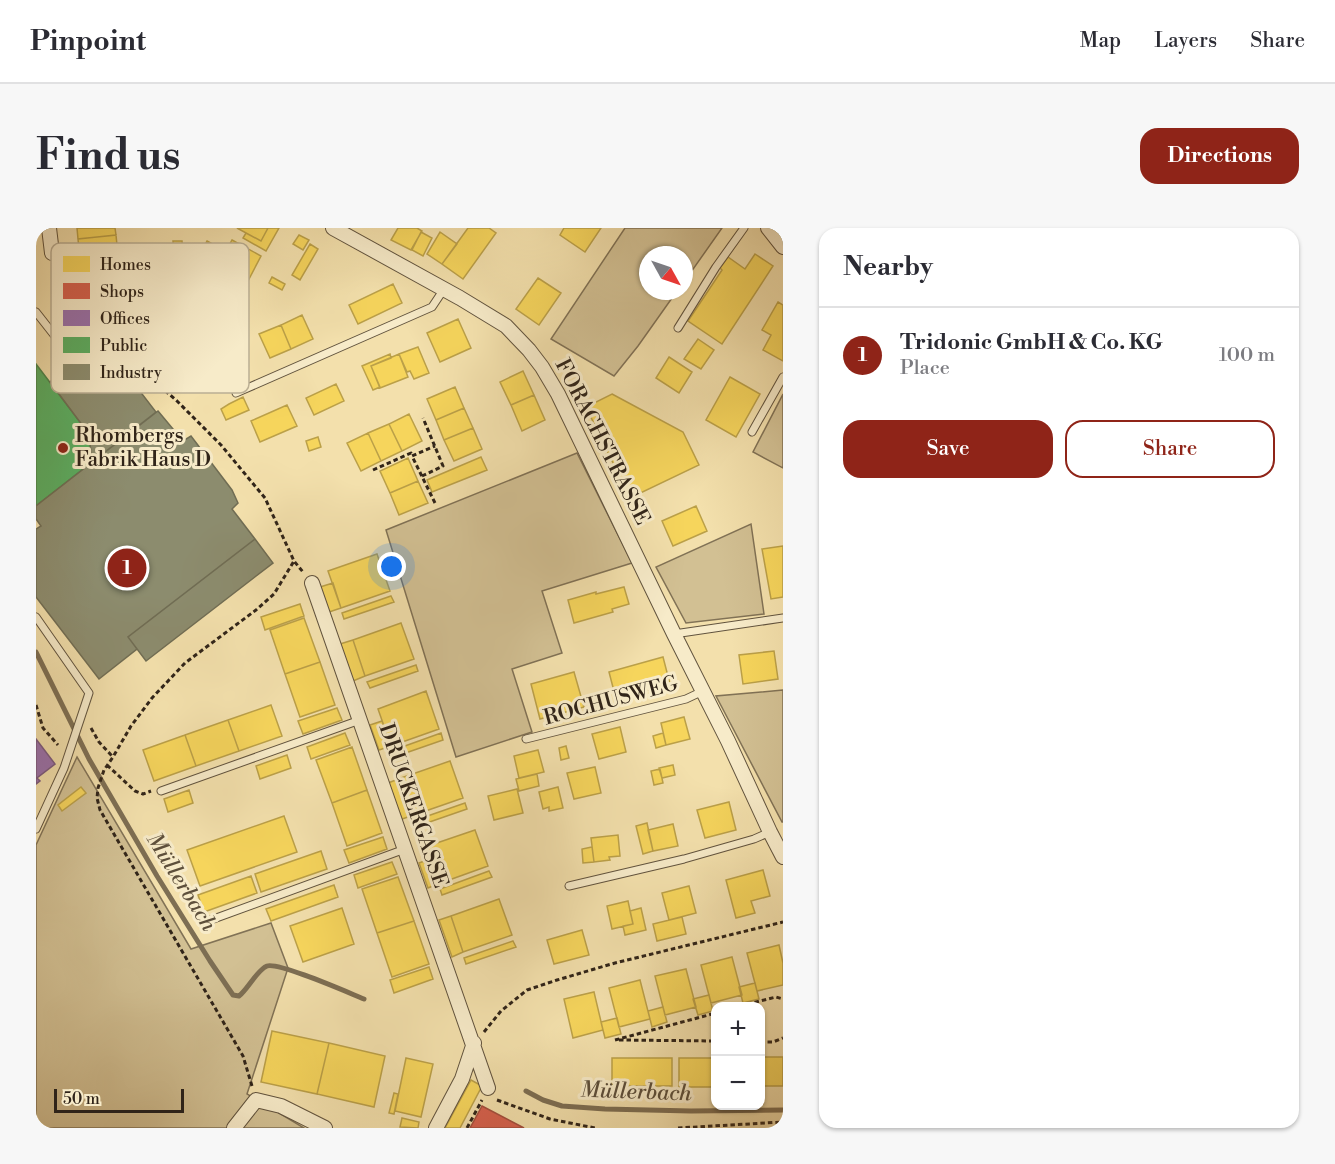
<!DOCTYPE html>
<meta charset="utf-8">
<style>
:root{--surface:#fff;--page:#f7f7f7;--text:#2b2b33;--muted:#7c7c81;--line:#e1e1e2;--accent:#8f2418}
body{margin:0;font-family:"Libre Bodoni",serif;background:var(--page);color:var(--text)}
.controls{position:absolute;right:18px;bottom:18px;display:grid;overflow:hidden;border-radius:12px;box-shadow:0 2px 4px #0004}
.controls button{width:54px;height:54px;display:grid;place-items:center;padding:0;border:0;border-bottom:2px solid var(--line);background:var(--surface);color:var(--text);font:30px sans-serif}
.compass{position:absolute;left:603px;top:18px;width:54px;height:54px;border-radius:50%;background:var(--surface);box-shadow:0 2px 4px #0004;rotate:130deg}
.scale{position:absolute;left:18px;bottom:15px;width:130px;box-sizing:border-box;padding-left:6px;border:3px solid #302419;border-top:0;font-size:16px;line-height:21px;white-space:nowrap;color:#302419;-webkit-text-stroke:4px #f7ebc9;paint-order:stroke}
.you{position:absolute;left:356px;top:339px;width:21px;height:21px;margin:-15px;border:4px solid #fff;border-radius:50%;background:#1a73e8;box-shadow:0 0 0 9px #1a73e833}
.badge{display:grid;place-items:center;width:39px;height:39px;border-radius:50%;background:var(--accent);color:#fff;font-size:20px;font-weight:700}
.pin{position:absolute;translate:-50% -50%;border:3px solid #fff;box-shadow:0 2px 6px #0006}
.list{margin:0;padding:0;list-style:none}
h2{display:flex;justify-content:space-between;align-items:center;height:78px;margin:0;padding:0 24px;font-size:26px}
h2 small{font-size:20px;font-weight:400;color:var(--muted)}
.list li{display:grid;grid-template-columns:39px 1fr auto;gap:18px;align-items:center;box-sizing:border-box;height:96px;padding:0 24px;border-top:2px solid var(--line)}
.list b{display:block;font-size:22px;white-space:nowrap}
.list p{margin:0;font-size:20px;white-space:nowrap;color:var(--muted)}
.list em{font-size:20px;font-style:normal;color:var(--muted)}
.actions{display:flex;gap:12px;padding:18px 24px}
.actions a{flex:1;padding:14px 0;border:2px solid var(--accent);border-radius:18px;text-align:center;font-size:21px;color:var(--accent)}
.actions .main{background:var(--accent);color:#fff}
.map{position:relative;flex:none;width:747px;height:900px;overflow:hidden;border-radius:18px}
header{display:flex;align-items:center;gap:36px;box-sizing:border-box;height:84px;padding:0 30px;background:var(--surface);border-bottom:2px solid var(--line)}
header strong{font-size:28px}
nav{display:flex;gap:33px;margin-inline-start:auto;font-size:21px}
.intro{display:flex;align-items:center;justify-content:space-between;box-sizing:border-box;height:144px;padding:0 36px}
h1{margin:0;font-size:42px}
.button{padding:15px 27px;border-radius:18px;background:var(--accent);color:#fff;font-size:21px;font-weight:700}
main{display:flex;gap:36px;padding:0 36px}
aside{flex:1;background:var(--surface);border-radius:18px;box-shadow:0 2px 4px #0004}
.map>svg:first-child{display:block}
.green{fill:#d2c093;stroke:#817256;stroke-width:1.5}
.homes{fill:#f6d55c;stroke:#bba048;stroke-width:1.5}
.shops{fill:#d6604d;stroke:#a44e3d;stroke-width:1.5}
.offices{fill:#9970ab;stroke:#7a597f;stroke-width:1.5}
.public{fill:#5aae61;stroke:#4d854b;stroke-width:1.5}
.industry{fill:#8c8c6e;stroke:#706d54;stroke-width:1.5}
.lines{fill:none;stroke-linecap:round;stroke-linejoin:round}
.stream{stroke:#7d6e53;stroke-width:5}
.lane-casing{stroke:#61533e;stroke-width:9}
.street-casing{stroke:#61533e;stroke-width:16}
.path{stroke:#302419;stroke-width:3;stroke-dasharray:4.5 3;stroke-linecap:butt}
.lane{stroke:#f7ebc9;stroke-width:7}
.street{stroke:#f7ebc9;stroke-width:14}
.poi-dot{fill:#8f2418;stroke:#f7ebc9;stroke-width:2}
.labels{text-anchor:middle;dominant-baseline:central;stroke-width:6;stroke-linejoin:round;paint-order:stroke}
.poi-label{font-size:21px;fill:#302419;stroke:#f7ebc9;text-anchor:start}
.street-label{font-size:21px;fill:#302419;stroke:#f7ebc9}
.water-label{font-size:22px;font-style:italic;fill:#5d4f3b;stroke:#f7ebc9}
.key{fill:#f7ebc9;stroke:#bbaf94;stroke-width:1.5}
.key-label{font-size:16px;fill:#302419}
</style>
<header>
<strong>Pinpoint</strong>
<nav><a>Map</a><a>Layers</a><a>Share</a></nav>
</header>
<div class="intro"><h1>Find us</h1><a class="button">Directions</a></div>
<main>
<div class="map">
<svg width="747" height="900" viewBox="0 0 747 900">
<rect width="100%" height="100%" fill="#f3e0ac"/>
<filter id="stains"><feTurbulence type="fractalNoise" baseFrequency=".00333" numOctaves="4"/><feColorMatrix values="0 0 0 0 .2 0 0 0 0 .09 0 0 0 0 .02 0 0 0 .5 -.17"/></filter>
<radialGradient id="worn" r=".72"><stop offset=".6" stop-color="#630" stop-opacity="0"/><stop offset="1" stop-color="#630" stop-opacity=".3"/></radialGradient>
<!-- green -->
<path class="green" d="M589,0H686L648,54V27H612V63H641L602,118L578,148L515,111Z
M747,166V240L717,224Z
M541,225L596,335L506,363L526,425L476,441L496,504L420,529L350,302Z
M715,296L728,386L650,395L620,339Z
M747,462V594H746L680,468Z
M41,529L155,721L235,695L252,740L211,866L268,900H0V617Z"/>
<!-- homes -->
<path class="homes" d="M41,0H79L80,7L42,11Z
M201,0H232L225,13Z
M232,0H243L230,23L207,10L210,5L225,13Z
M362,0H381L386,3L375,22L355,12Z
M432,0H453L460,5L427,51L406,36Z
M528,0H565L549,24L524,7Z
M385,4L396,10L387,28L376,22Z
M404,4L421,16L406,36L391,26Z
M80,7L84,48L46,52L42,11Z
M263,7L273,12L267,22L257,16Z
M196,12L225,28L212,53L190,42L198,28L190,23Z
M137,13H146L147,26L138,27Z
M171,13L198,28L184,54L157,40Z
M274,16L282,21L264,52L256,47Z
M719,26L737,38L686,116L652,93L686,42L684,40L692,29L709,41Z
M236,49L249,56L246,62L233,55Z
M502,50L525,65L503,97L480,81Z
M357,56L366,75L322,96L313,77Z
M742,74L747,77V133L727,122L735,107L726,102Z
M266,87L277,111L255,121L245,97Z
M422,91L435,120L404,134L391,105Z
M245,97L255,121L234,130L223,106Z
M662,111L678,122L665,141L648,131Z
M382,119L393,145L378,151L374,143L371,144L363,126Z
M354,126L355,130L335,138L344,159L337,162L326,138Z
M363,126L372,149L344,160L335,138Z
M633,129L656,144L643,165L620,150Z
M487,143L498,167L475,177L464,154Z
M694,149L724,166L700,209L670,192Z
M300,156L308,173L278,187L270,170Z
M419,159L428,180L400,192L391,171Z
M576,166L647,204L663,237L594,270L550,179Z
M498,167L509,192L486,203L475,177Z
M207,169L213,182L190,192L185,181L193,176Z
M251,177L261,198L224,214L215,193Z
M428,180L437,200L408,212L400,192Z
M373,186L386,213L366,223L353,196Z
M353,196L366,223L345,233L332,205Z
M437,200L446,221L418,233L408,212Z
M332,205L345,233L325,243L311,215Z
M282,209L285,219L273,223L270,213Z
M445,229L451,242L396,264L391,252Z
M372,230L382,253L354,265L344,243Z
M382,253L392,275L363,287L354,265Z
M660,278L671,303L637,318L626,293Z
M747,318V369L735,371L726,321Z
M341,326L354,363L305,380L292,343Z
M297,355L305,380L293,384L284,359Z
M588,359L593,376L576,381L577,384L538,395L532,372L560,364V366Z
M355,368L358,374L308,391L306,385Z
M264,376L268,388L229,402L225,389Z
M268,390L284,434L249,446L234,402Z
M365,395L378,431L329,448L317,412Z
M317,412L329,448L317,453L304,416Z
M738,423L742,451L707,456L703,427Z
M627,429L634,456L580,471L573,444Z
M284,434L299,477L264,489L249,446Z
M380,437L382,443L334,460L331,454Z
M538,444L548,479L504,491L495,456Z
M390,463L403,501L355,518L342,481Z
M235,477L246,508L203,523L192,492Z
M301,480L306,492L267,506L262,493Z
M648,489L654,511L630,517L625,495Z
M192,492L203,523L160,538L149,507Z
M346,493L355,518L343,522L334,497Z
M584,499L590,524L563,531L556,506Z
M309,505L314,517L275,531L271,519Z
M405,505L407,512L358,529L355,523Z
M627,505L630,517L620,520L617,508Z
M149,507L160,538L118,553L107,522Z
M530,518L533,530L525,532L523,520Z
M316,519L331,562L296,575L280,532Z
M502,522L508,544L483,550L478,528Z
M251,527L255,540L224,551L220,538Z
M414,533L427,570L378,587L365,550Z
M637,537L639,547L626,550L623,540Z
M559,539L565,565L538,571L531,545Z
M624,541L627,555L618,557L615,543Z
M501,546L503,558L483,563L480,551Z
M365,550L378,587L366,591L352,555Z
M45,559L50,565L26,583L22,577Z
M522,559L527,580L513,583V579L507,581L503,564Z
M481,561L487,585L458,592L452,568Z
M153,562L157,575L132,584L128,571Z
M331,562L346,605L311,618L296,575Z
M693,574L700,602L669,610L661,582Z
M429,575L431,581L382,598L380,592Z
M248,588L261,624L164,658L151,622Z
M611,595L617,623L607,626L600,598Z
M637,596L642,618L617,623L612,602Z
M439,602L452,638L402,656L389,619Z
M582,607L584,628L573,629L574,632L558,634L555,610Z
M347,609L351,621L313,635L308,622Z
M556,619L558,634L547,635L546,621Z
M285,623L291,641L225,664L219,646Z
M394,631L402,656L392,660L383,635Z
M356,634L361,646L322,660L318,647Z
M727,642L734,668L715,673L719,685L700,690L690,652Z
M453,643L456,649L406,667L404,661Z
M215,648L221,665L168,684L162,667Z
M362,649L378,693L341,705L326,661Z
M298,657L302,669L235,693L230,681Z
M653,658L660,685L633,692L626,665Z
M463,671L476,707L427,724L415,688Z
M592,673L597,696L576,701L571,678Z
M306,680L318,716L267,734L254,698Z
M605,680L610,702L589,707L587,698L597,696L594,683Z
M415,688L427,724L416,729L403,692Z
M646,689L650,706L621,713L617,696Z
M378,693L393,736L356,749L341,705Z
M546,702L553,727L518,736L511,712Z
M477,713L480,719L430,736L428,730Z
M743,717L747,735V757L721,763L711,725Z
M696,729L706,767L675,775L665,737Z
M393,739L397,751L358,765L354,752Z
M650,741L660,779L629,787L619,748Z
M604,752L614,791L583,799L573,760Z
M719,755L723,771L707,775L703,759Z
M558,764L567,802L537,810L528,771Z
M673,767L677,783L662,787L657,771Z
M627,779L631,794L616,799L612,783Z
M581,790L585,806L569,810L565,794Z
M236,803L293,815L281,866L225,854Z
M293,815L349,828L338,879L281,866Z
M724,829H747V858H724Z
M370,830L397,836L385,889L359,883Z
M576,830H636V858H576Z
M643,830H680V859H643Z
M435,852L446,858L424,900H409Z
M358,865L362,866L358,886L353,885Z
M366,890L383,894L382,900L364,899Z"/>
<!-- shops -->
<path class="shops" d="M446,878L488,900H434Z"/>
<!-- offices -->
<path class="offices" d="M0,511L19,536L1,550L4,553L0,556Z"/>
<!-- public -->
<path class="public" d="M0,136L53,206L56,234L0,278Z"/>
<!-- industry -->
<path class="industry" d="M66,114L120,184L56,234L53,206L14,154Z
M122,183L147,213L155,208L196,262L202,275L196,281L219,311L92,409L101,421L63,451L0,369V301L5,298L0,291V278Z
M219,311L237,335L110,433L92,409Z"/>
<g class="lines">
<!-- stream -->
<path class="stream" d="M0,424L53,531L121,648L174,733L197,767L203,768C212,761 221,742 231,738C243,734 313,765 328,771
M490,863L507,872L526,878L569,881L655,883L747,882"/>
<defs>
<path id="lane" d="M0,84L22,112
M642,100L680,39L708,0
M200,165L396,79L408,61
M716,204L747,149
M0,389L53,465L28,540L0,601
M638,406L747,390
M490,511L650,471L667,463
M125,563L324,492
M533,658L648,631L718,611L734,604
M172,693L369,621"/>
<path id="street" d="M13,0L16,25
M297,0L424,70L470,98L493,122L506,139L522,166L638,406L692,513L734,604L747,629
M732,0L747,19
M276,355L452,860
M198,900L220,872L245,878L289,900
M400,900L426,851L438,815"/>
</defs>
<!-- lane casing -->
<use href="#lane" class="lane-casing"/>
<!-- street casing -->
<use href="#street" class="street-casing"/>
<!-- path -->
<path class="path" d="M23,37L35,56L77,110L103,140L141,173L185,217L229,270L258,333L267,344
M337,242L375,225L376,228
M386,248L407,238L387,190
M399,275L376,228L399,218
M0,477L7,500L22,517
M55,500L63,514L77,529
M71,537L99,563L107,566L115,563
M704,778L740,769L747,771
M448,804L465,783L491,762L521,752L579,735L747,694
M579,812L680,785
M583,812L680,813
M724,814H737L747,810
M216,858L207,828L64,582L61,570L62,560L68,542L77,529L95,498L116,470L149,435L220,382L238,366L258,333
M461,872L514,891L559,900
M431,900L446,872
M642,900L747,894"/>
<!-- lane -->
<use href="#lane" class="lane"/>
<!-- street -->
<use href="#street" class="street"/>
</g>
<!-- markers -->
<circle class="poi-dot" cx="27" cy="220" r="6"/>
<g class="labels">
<!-- poi labels -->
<g class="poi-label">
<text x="39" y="208">Rhombergs<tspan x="39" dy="24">Fabrik Haus D</tspan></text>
</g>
<!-- street labels -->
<g class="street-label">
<text transform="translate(566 214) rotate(63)">FORACHSTRASSE</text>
<text transform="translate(575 473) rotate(-15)">ROCHUSWEG</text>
<text transform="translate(377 578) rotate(71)">DRUCKERGASSE</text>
</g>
<!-- water labels -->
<g class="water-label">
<text transform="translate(145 654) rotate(58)">Müllerbach</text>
<text transform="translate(600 864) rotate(2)">Müllerbach</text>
</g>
</g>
<!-- legend -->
<rect x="15" y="15" width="198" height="150" rx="9" class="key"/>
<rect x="27" y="28" width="27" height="16" fill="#f6d55c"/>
<rect x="27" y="55" width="27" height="16" fill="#d6604d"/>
<rect x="27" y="82" width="27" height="16" fill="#9970ab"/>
<rect x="27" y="109" width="27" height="16" fill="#5aae61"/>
<rect x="27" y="136" width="27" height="16" fill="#8c8c6e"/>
<g class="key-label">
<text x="64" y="42">Homes</text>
<text x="64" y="69">Shops</text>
<text x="64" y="96">Offices</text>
<text x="64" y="123">Public</text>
<text x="64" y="150">Industry</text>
</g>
<rect width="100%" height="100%" filter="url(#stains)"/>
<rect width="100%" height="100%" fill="url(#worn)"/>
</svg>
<div class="controls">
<button>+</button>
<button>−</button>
</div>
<svg class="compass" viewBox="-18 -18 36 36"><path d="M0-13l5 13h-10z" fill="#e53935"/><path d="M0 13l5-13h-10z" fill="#7c7c81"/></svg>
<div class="scale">50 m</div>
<div class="you"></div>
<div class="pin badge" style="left:91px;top:340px">1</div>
</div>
<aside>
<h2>Nearby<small></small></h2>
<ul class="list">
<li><span class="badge">1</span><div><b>Tridonic GmbH &amp; Co. KG</b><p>Place</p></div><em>100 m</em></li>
</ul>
<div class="actions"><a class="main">Save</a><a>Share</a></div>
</aside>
</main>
